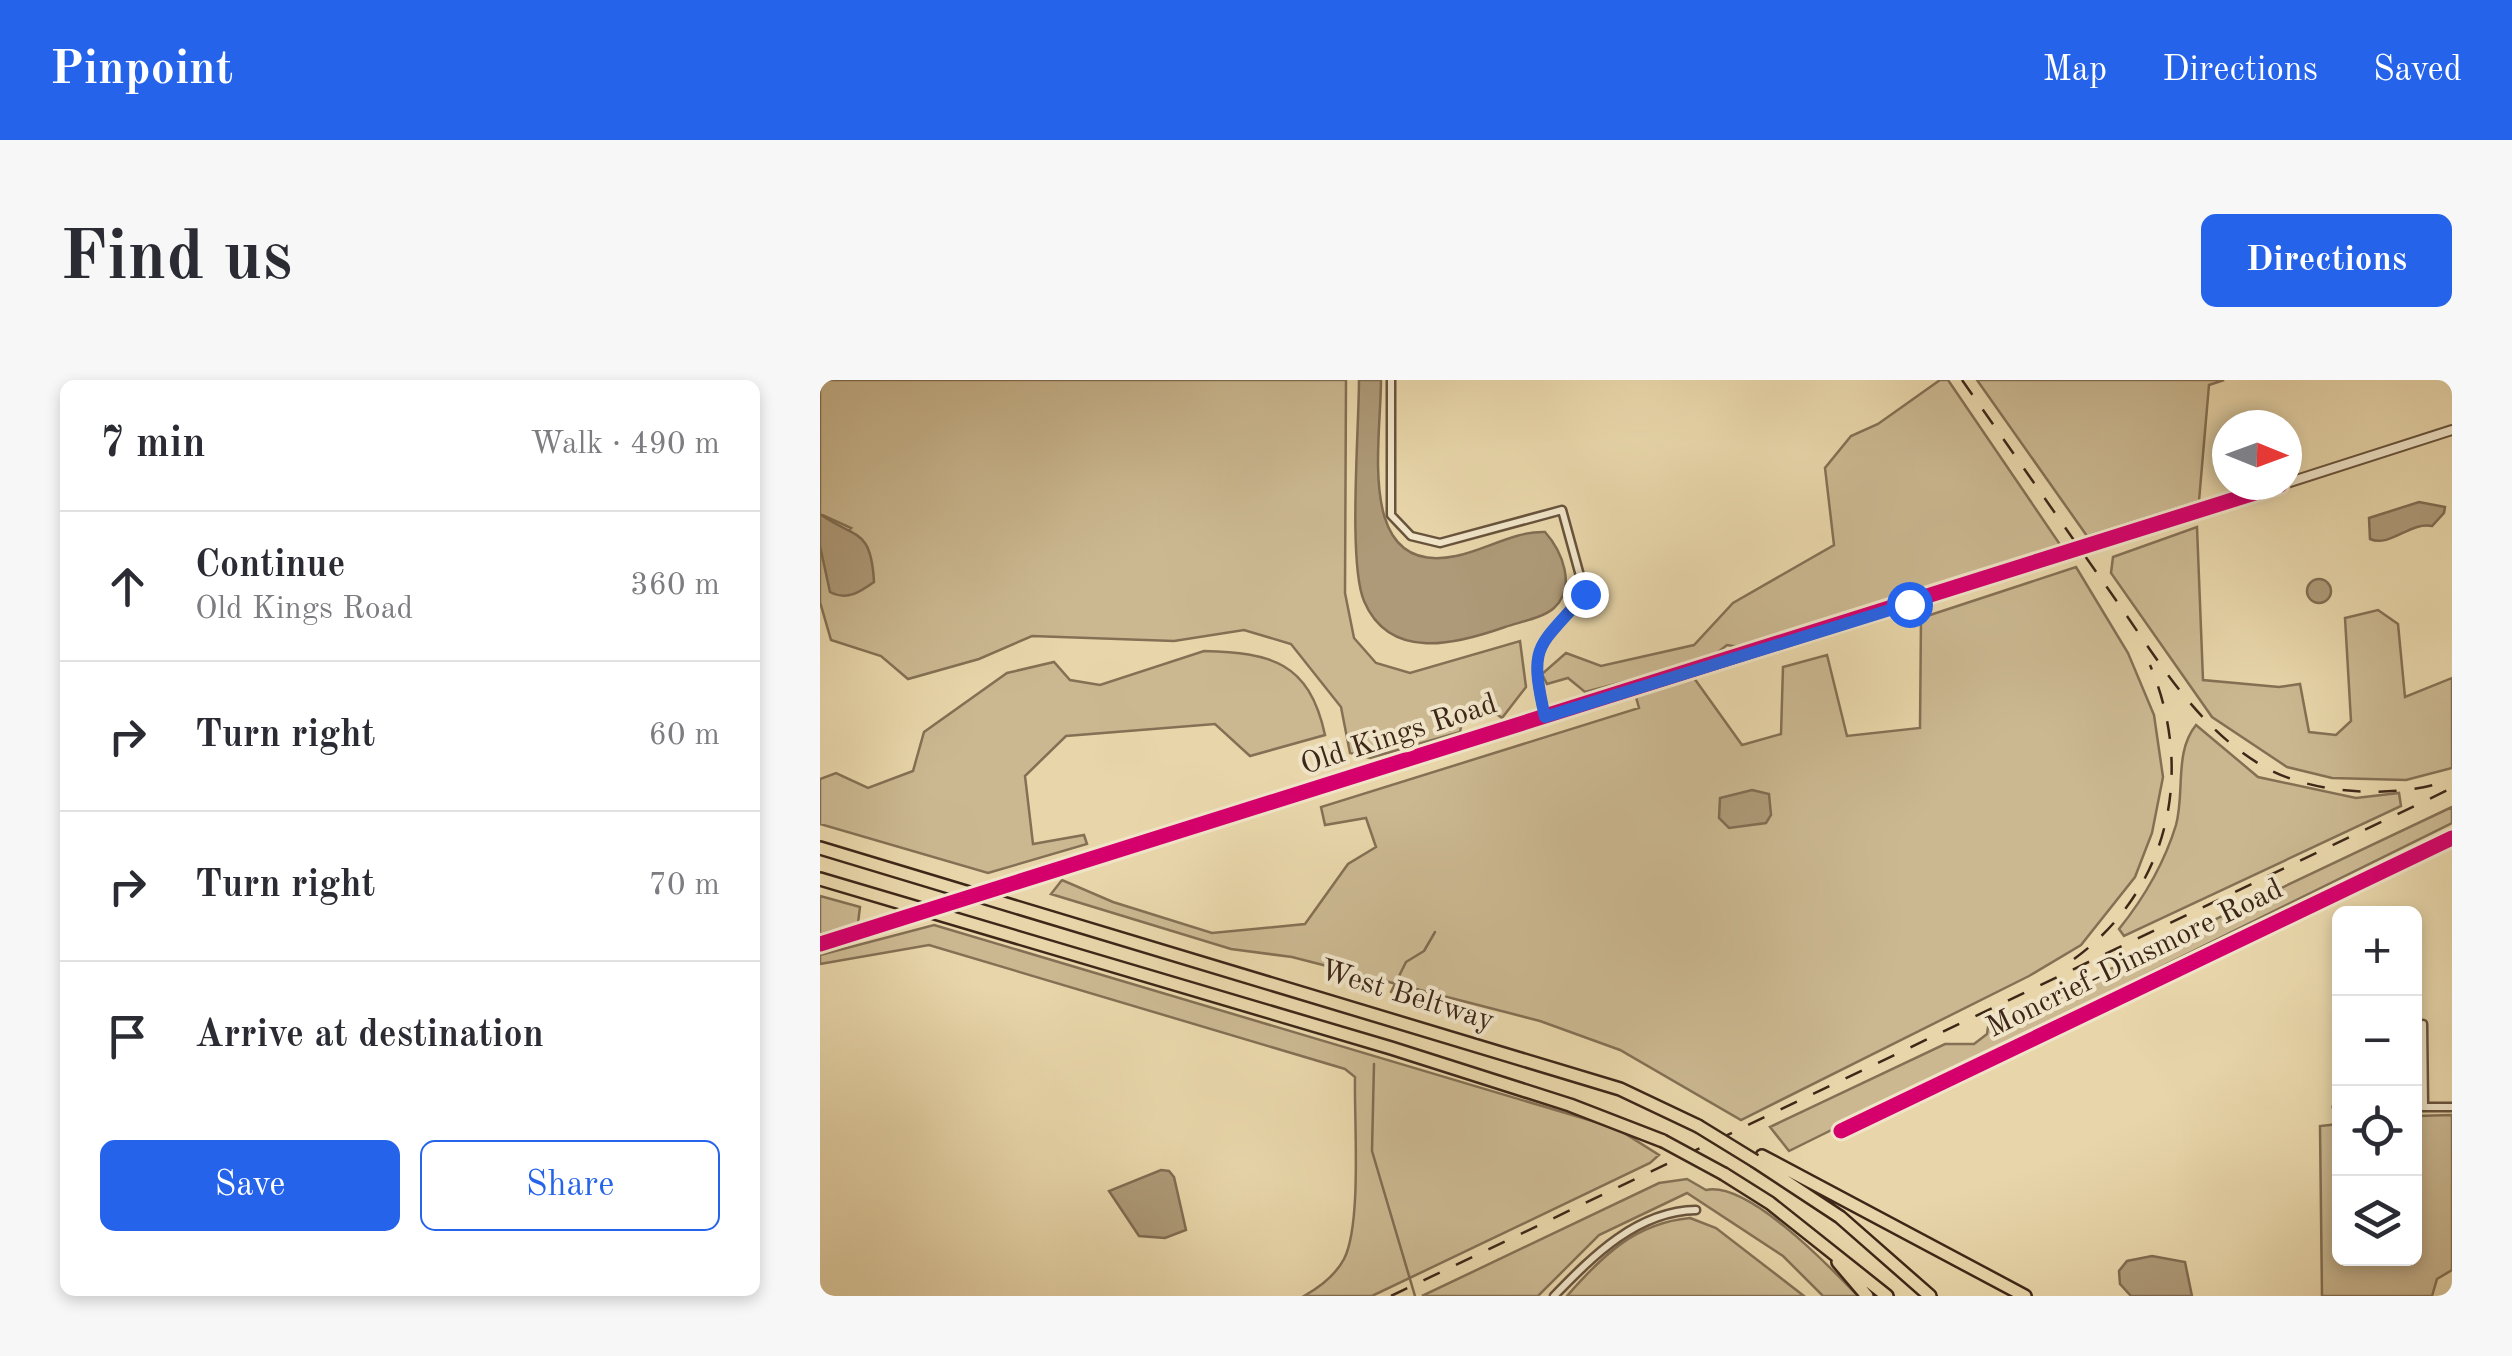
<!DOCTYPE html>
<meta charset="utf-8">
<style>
:root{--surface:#fff;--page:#f7f7f7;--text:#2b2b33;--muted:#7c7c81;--line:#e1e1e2;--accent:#2563eb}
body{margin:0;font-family:"Old Standard TT",serif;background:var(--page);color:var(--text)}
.controls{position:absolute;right:30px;bottom:30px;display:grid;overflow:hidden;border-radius:15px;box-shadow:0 5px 15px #0003}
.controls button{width:90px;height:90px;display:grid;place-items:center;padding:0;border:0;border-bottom:2px solid var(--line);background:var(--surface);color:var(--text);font:50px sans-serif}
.compass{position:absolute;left:1392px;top:30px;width:90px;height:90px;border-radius:50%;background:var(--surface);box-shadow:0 5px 15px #0003;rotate:91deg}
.stop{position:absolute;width:30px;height:30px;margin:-22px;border:8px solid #2563eb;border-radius:50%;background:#fff}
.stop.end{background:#2563eb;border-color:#fff;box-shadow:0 2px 10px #0008}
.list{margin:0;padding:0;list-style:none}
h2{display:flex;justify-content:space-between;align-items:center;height:130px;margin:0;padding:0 40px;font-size:42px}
h2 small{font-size:32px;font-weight:400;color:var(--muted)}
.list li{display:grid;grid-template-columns:65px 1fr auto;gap:30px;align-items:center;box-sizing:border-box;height:150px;padding:0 40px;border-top:2px solid var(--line)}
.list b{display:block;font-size:38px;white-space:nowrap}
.list p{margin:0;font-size:32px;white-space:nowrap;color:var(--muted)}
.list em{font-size:32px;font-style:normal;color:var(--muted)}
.actions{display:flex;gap:20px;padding:30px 40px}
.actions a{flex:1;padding:22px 0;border:2px solid var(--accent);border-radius:15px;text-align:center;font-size:35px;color:var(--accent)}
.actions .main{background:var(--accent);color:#fff}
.icon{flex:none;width:55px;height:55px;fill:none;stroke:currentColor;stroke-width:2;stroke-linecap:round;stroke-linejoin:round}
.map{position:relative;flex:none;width:1632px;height:916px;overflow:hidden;border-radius:15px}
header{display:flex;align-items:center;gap:60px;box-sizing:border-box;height:140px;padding:0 50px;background:var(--accent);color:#fff}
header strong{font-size:48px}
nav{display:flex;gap:55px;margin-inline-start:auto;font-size:35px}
.intro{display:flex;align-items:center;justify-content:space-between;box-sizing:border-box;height:240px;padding:0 60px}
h1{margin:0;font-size:70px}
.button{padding:25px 45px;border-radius:15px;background:var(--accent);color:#fff;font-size:35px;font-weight:700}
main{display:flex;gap:60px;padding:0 60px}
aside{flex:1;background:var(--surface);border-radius:15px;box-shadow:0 5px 15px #0003}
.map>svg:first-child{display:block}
.green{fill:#cbb891;stroke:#847054;stroke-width:2.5}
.water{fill:#ae9a78;stroke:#816c52;stroke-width:2.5}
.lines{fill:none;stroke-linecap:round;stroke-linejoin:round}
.stream{stroke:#816c52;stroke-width:2.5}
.minor-casing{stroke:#68533c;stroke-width:11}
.tertiary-casing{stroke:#68533c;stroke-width:12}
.motorway-casing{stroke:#3d2718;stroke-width:16}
.minor{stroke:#f0e4c8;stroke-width:6}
.tertiary{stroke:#f0e4c8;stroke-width:8}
.motorway{stroke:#e8d6aa;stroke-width:11}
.rail{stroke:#3d2718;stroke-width:2.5;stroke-dasharray:18 18;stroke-linecap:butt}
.tertiary-bridge-casing{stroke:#68533c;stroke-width:12;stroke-linecap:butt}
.motorway-bridge-casing{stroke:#3d2718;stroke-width:16;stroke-linecap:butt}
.tertiary-bridge{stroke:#f0e4c8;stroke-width:8}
.motorway-bridge{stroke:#e8d6aa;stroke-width:11}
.cycleway-casing{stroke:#f0e4c8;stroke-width:21}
.cycleway{stroke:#d6006c;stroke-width:15}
.route{stroke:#2563eb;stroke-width:12}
.labels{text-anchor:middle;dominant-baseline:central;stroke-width:8;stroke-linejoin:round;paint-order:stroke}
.street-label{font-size:30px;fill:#3d2718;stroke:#f0e4c8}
</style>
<header>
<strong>Pinpoint</strong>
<nav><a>Map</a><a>Directions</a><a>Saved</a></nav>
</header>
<div class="intro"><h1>Find us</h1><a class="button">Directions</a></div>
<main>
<aside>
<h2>7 min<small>Walk · 490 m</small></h2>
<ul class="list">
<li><svg class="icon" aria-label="ahead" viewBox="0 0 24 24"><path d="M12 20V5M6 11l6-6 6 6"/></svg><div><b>Continue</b><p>Old Kings Road</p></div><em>360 m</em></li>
<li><svg class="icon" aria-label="right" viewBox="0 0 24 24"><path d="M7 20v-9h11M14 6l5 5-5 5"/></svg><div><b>Turn right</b></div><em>60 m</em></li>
<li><svg class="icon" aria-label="right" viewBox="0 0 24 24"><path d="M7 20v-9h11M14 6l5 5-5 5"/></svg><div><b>Turn right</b></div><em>70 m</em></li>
<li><svg class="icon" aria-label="arrive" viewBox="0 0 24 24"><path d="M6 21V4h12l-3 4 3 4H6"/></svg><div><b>Arrive at destination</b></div></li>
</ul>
<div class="actions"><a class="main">Save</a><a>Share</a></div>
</aside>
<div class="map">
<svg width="1632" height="916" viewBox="0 0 1632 916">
<rect width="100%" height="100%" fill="#e8d6aa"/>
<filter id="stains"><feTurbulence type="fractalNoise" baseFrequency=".002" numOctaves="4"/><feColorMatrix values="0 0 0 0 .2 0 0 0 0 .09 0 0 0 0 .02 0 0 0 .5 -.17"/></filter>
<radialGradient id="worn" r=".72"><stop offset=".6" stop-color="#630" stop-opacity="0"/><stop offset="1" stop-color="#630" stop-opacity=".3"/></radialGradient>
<!-- green -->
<path class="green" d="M0,0H526L525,213L534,258L556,283L590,293L700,261L706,307L682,338L663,324L645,328L640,352L550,378L530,373L521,327L471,264L424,250L354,261L212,256L159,279L88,299L61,276L11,260L0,222V166L3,169L31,148L0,134Z
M1120,0H1128L1241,166L926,268L907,265L888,280L765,312L748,298L727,304L722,294L746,273L781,286L874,265L913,223L1014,165L1005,88L1031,56L1058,44Z
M1157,0H1404L1389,5L1379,121L1267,156Z
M1377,147L1383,300L1459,307L1480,304L1489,352L1516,355L1531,341L1525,238L1558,230L1578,244L1585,317L1632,298V388L1586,400L1512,398L1467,387L1392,337L1291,193L1293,177Z
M1256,187L1308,273L1334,335L1343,397L1332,453L1315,497L1261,565L1209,596L921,740L800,670L720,641L472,577L411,569L231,514L242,500L293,522L392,553L485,544L528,484L556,467L546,438L505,445L501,427L819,328L816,317L874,298L922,365L961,354L963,287L1007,275L1027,356L1100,348L1101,238Z
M384,271C450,273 489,281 505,355L430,376L395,344L246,356L205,396L213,464L264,455L267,464L168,493L0,444V399L16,393L48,408L93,391L104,352L187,293L234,282L250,300L280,305Z
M1376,345L1438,397L1536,418L1579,413L1581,426L1304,556L1299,549C1324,518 1344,484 1356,445C1365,412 1354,372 1376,345Z
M1632,427V443L969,771L950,747L1125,664H1154L1167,654L1168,647Z
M0,516L40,527L38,543L0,554Z
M114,545L796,748L839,775L830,783L552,916H484C500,907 515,896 524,879C542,844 534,740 535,697L525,689L109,565L0,584V575Z
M1632,735V890L1617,899L1612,916H1502L1500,746L1519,744L1520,878H1594L1595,736Z
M867,799L886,810C928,801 1009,886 1038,916H1003L963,876L867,813L779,855L718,916H602L839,803Z
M870,838L896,848L984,916H747C782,876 815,843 870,838Z"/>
<!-- water -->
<path class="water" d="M539,0H561C561,63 535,197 636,176C666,170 694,151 725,152C742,171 757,207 734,228C723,238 699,242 685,247C637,264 570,282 544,221C528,183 539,49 539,0Z
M1599,122L1625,127L1624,133L1612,146C1591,141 1570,168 1550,159L1549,138Z
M0,134C35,159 51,147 54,202C40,212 27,221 10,212L0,166Z
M1487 211a12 12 0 1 1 24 0a12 12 0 1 1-24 0Z
M932,410L949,414L951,435L946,443L909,448L899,438L900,418Z
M341,790L349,791L354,797L366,850L345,858L319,856L289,811Z
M1332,876L1365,882L1372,916H1311L1300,904L1299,891L1307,881Z"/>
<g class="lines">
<!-- stream -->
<path class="stream" d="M571,612L586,582L604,571L615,552
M554,684L552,771L595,916"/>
<defs>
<path id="minor" d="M571,0V135L591,156L620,163L742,130L765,214C718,269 708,262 725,337
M1603,644L1604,727
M1517,727H1520
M1594,727H1632
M1021,751L1632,458
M734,916C773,876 817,831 876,830"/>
<path id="tertiary" d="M1467,103L1632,50
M203,501L1460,105
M0,564L60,545"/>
<path id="motorway" d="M0,468L800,709L878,746
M0,499L571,668L750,725L843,761
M942,776L1205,916
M935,781L1020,837L1110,916
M904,794L950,823L1067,916
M1018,882L1047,916"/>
</defs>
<!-- minor casing -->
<use href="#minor" class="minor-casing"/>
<!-- tertiary casing -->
<use href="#tertiary" class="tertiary-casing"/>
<!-- motorway casing -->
<use href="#motorway" class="motorway-casing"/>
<!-- minor -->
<use href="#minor" class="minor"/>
<!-- tertiary -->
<use href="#tertiary" class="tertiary"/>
<!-- motorway -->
<use href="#motorway" class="motorway"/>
<!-- rail -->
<path class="rail" d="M1142,0C1192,71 1241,142 1291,213C1335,275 1374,345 1441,385C1491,415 1573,419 1627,401
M1254,579C1350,509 1375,391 1330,285
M571,916L1632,408"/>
<defs>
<path id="tertiary-bridge" d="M60,545L203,501"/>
<path id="motorway-bridge" d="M878,746L935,781
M843,761L904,794"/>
</defs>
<!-- tertiary-bridge casing -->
<use href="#tertiary-bridge" class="tertiary-bridge-casing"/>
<!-- motorway-bridge casing -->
<use href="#motorway-bridge" class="motorway-bridge-casing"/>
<!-- tertiary-bridge -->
<use href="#tertiary-bridge" class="tertiary-bridge"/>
<!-- motorway-bridge -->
<use href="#motorway-bridge" class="motorway-bridge"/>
<defs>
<path id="cycleway" d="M0,564L1460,105
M1021,751L1632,458"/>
</defs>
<!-- cycleway casing -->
<use href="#cycleway" class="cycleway-casing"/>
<!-- cycleway -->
<use href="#cycleway" class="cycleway"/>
</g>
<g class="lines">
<!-- route -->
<path class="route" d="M765,214C718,269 708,262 725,337L1089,224"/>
</g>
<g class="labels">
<!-- street labels -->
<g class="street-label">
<text transform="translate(579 355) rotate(-18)">Old Kings Road</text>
<text transform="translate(1315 579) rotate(-26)">Moncrief-Dinsmore Road</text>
<text transform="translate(587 616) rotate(17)">West Beltway</text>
</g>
</g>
<rect width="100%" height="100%" filter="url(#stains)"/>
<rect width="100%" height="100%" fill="url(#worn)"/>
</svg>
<div class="controls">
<button>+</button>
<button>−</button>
<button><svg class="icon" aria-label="locate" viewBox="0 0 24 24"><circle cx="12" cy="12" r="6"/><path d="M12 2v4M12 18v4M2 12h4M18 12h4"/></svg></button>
<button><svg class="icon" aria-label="layers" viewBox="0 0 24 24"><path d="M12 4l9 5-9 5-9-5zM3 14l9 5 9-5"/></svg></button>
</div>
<svg class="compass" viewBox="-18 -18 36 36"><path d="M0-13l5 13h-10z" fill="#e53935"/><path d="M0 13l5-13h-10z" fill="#7c7c81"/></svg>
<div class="stop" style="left:1089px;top:224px"></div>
<div class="stop end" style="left:765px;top:214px"></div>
</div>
</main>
